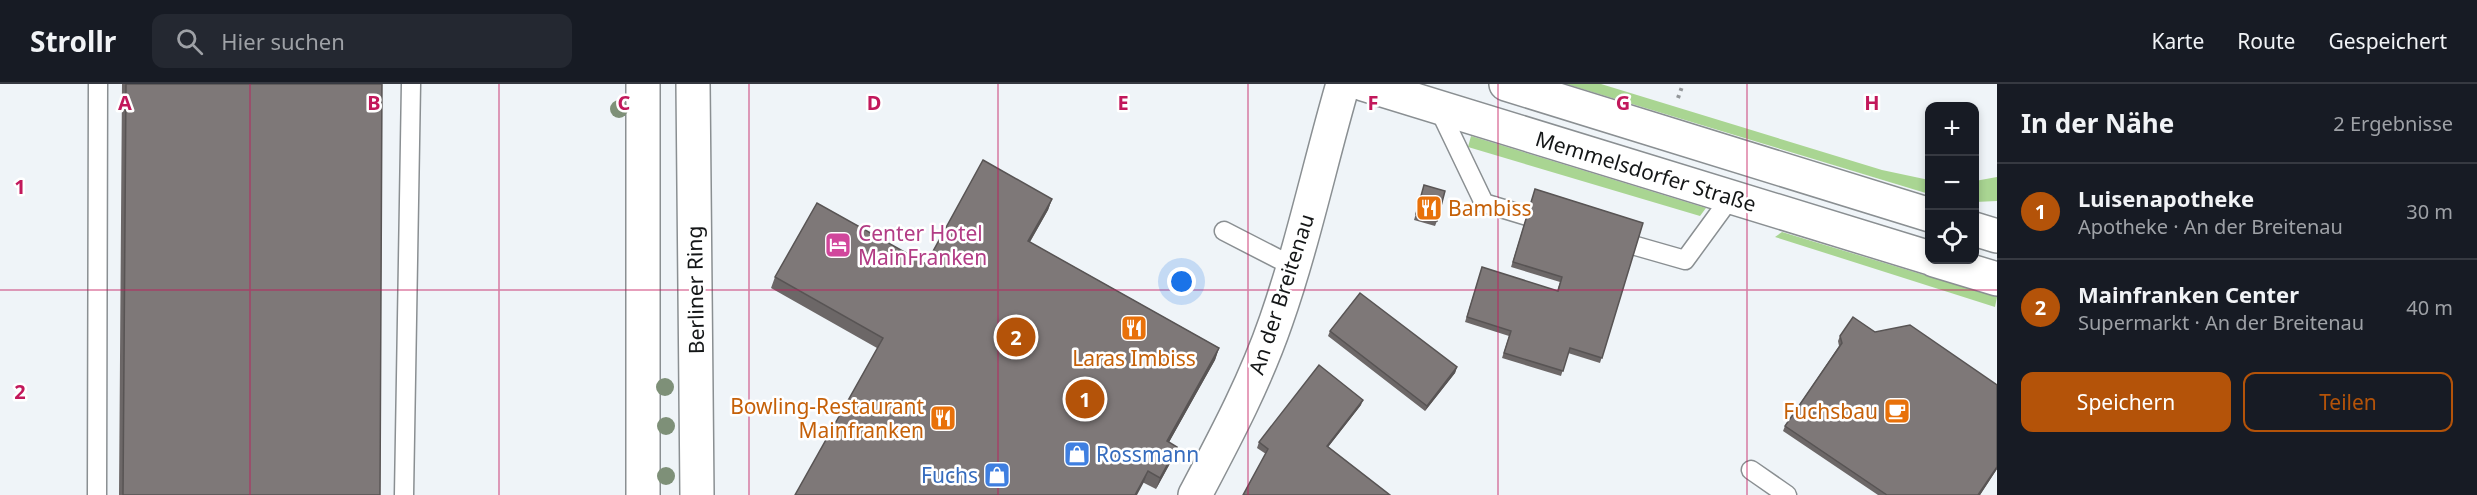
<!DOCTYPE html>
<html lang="de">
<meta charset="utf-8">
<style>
:root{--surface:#171b24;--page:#242831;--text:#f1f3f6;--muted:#9ea1a6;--line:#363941;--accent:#b45309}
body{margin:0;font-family:"Noto Sans",sans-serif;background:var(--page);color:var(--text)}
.controls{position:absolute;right:18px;top:18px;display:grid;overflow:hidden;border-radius:12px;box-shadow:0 3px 9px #0003}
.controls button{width:54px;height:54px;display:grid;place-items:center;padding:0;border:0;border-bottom:2px solid var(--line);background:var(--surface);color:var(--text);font:30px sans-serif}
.you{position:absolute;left:1182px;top:198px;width:21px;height:21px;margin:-15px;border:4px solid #fff;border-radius:50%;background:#1a73e8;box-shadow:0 0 0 9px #1a73e833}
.badge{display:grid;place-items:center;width:39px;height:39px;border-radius:50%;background:var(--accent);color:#fff;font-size:20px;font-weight:700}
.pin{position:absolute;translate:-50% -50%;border:3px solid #fff;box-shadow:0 2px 6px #0006}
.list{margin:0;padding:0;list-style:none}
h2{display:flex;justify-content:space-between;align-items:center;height:78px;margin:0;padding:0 24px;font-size:26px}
h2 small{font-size:20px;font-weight:400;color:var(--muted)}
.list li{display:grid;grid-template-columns:39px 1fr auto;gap:18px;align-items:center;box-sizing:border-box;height:96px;padding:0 24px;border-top:2px solid var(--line)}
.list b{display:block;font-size:22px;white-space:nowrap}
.list p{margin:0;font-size:20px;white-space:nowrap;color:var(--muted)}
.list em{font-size:20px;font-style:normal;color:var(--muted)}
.actions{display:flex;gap:12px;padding:18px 24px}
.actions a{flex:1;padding:14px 0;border:2px solid var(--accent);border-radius:12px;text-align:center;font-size:21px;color:var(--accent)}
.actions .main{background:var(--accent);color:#fff}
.icon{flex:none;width:33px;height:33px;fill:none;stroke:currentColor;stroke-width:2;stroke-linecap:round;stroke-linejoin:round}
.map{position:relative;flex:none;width:1997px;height:411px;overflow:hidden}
header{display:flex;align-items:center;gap:36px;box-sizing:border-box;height:84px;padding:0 30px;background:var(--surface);border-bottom:2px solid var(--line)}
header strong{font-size:28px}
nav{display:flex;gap:33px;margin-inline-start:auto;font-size:21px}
.search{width:420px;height:54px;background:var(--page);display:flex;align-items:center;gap:15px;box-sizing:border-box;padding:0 21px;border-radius:12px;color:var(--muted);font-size:22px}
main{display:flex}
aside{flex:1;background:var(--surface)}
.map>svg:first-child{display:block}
.green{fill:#a9d592}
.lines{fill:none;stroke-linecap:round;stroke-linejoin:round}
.lane-casing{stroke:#8a8f92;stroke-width:21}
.street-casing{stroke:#8a8f92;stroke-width:36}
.secondary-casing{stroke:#8a8f92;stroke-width:36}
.primary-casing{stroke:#8a8f92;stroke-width:36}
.path{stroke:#93979a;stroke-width:4;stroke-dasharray:3 4.5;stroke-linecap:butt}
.lane{stroke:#fff;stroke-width:18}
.street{stroke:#fff;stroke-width:33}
.secondary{stroke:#fff;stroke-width:33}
.primary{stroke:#fff;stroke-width:33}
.tree{fill:#7e9078}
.wall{fill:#6c6767}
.shaded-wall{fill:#585454}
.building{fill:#7e7878;stroke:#585454;stroke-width:1.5}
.grid{fill:none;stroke:#c2185b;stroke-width:1.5;stroke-opacity:0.55}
.labels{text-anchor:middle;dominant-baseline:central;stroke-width:5;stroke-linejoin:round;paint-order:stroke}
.street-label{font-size:21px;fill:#141617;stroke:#fff}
.food-label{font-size:21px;fill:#c56008;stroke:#fff;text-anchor:end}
.hotel-label{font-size:21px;fill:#b23c85;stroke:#fff;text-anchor:start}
.shop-label{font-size:21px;fill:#366cbe;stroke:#fff;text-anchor:start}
.grid-label{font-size:20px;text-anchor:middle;font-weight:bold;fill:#c2185b;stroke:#fff;stroke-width:5;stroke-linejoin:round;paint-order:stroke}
</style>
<header>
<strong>Strollr</strong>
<div class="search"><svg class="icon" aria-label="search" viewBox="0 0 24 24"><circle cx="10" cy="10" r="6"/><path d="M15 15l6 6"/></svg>Hier suchen</div>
<nav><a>Karte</a><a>Route</a><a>Gespeichert</a></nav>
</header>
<main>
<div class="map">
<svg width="1997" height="411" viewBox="0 0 1997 411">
<rect width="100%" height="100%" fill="#eff4f8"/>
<!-- green -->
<path class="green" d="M1566,0H1601L1882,86L1929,96V110Z
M1471,52L1706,124L1700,132L1468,63Z
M1997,93V117L1975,118V97Z
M1782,148L1997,213L1995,223L1775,153Z"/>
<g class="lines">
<defs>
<path id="lane" d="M1438,23L1484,119L1527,132
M1224,147L1294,183
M1636,162L1685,176L1731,113
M1751,386L1787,411
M97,411L98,0
M404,411L411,0"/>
<path id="street" d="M1195,411C1225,354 1255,298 1276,237C1303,160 1320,79 1343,0"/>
<path id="secondary" d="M1363,0L1930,174
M1506,0L1930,131
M1974,145L1997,152
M1934,176L1997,195"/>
<path id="primary" d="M643,0V411
M693,0L697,411"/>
</defs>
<!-- lane casing -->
<use href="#lane" class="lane-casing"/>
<!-- street casing -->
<use href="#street" class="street-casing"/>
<!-- secondary casing -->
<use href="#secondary" class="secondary-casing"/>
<!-- primary casing -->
<use href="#primary" class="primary-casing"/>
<!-- path -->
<path class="path" d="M1678,14L1683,0"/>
<!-- lane -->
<use href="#lane" class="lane"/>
<!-- street -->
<use href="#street" class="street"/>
<!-- secondary -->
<use href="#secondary" class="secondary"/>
<!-- primary -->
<use href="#primary" class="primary"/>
</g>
<!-- trees -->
<g class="tree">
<circle cx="619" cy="25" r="9"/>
<circle cx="665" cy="303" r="9"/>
<circle cx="666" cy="342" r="9"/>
<circle cx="666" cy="392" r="9"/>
</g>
<!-- wall -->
<path class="wall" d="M122,0H382L380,411H119Z
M1535,105L1643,139L1600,279L1568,269L1561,292L1502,274L1509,252L1465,238L1482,183L1557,207L1560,198L1511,183Z
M1423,106L1437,137L1435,142L1414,136Z
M1052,115L1048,126L1030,158L1219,264L1215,276L1169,358L1177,363L1173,374L1156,405L877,264L771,204L775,193L926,180Z
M1330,247L1457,283L1455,289L1425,327L1328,252Z
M1840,252L1997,385L1980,411H1878L1783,347L1785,342L1839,262L1838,257Z
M1361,321L1328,363L1266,370L1257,364L1259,358Z"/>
<!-- shaded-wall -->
<path class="shaded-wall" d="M1052,115L1048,126L1024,168L1028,157Z
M1219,264L1215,276L1163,369L1167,357Z
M1457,283L1455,289L1425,327L1427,322Z
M1363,316L1361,321L1325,367L1327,362Z
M1177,363L1173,374L1156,405L1160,394Z
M1997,383V385L1980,411H1978Z
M1148,387L1144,398L1137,411H1135Z"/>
<!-- building -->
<path class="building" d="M126,0H382L380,411H123Z
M983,76L1052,115L1028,157L1219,264L1167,357L1177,363L1160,394L1148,387L1135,411H795L883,254L775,193L817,119L926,180Z
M1424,101L1445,107L1437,137L1416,130Z
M1535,105L1643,139L1602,274L1570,264L1563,287L1504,269L1511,247L1467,233L1482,183L1558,207L1562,193L1513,178Z
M1360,209L1457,283L1427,322L1330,247Z
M1853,233L1875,248L1910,241L1997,301V383L1978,411H1887L1785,342L1842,259L1840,252Z
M1319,281L1363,316L1327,362L1390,411H1243L1268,365L1259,358Z"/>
<!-- grid -->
<path class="grid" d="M250,0V411M499,0V411M749,0V411M998,0V411M1248,0V411M1498,0V411M1747,0V411M0,206H1997"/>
<!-- icons -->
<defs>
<symbol id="restaurant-square" viewBox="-11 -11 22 22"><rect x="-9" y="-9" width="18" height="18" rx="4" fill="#e8710a" stroke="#fff"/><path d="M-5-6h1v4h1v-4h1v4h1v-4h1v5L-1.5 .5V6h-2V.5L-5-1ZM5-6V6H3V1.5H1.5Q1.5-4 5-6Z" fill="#fff"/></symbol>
<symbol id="hotel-square" viewBox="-11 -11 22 22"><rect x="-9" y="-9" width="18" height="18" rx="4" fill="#d1479c" stroke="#fff"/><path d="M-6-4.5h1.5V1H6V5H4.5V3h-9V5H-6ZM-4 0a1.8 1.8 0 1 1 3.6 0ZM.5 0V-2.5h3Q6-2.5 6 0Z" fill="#fff"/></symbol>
<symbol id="cafe-square" viewBox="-11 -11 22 22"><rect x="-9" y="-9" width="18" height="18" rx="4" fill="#e8710a" stroke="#fff"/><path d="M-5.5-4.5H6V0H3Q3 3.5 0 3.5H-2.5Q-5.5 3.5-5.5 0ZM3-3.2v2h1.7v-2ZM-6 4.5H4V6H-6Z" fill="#fff"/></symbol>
<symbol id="shop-square" viewBox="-11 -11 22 22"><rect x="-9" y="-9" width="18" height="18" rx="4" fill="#3f7fe0" stroke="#fff"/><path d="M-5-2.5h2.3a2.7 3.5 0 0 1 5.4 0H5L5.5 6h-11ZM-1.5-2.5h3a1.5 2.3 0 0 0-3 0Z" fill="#fff"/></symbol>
</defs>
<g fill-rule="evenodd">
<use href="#restaurant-square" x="1414" y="109" width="30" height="30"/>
<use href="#hotel-square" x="823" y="146" width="30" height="30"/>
<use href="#restaurant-square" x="1119" y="229" width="30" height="30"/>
<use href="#cafe-square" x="1882" y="312" width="30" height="30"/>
<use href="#restaurant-square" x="928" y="319" width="30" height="30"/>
<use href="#shop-square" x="1062" y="355" width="30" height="30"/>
<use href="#shop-square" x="982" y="376" width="30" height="30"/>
</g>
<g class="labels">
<!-- street labels -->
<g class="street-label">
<text transform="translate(1646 87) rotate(17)">Memmelsdorfer Straße</text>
<text transform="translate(695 206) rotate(-91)">Berliner Ring</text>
<text transform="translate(1281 210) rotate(-72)">An der Breitenau</text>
</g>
<!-- food labels -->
<g class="food-label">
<text x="1448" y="124" text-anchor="start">Bambiss</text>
<text x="1134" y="274" text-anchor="middle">Laras Imbiss</text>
<text x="924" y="322">Bowling-Restaurant<tspan x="924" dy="24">Mainfranken</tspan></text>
<text x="1878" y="327">Fuchsbau</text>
</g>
<!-- hotel labels -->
<g class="hotel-label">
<text x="858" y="149">Center Hotel<tspan x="858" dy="24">MainFranken</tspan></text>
</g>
<!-- shop labels -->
<g class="shop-label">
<text x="1096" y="370">Rossmann</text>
<text x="978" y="391" text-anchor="end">Fuchs</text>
</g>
</g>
<g class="grid-label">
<text x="125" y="26">A</text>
<text x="374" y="26">B</text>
<text x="624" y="26">C</text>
<text x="874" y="26">D</text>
<text x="1123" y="26">E</text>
<text x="1373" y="26">F</text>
<text x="1623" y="26">G</text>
<text x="1872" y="26">H</text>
<text x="20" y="110">1</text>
<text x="20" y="315">2</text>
</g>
</svg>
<div class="controls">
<button>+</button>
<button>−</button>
<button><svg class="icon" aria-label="locate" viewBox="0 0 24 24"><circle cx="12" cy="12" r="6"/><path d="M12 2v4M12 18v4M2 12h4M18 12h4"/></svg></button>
</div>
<div class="you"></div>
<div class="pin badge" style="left:1085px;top:315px">1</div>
<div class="pin badge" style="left:1016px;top:253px">2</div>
</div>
<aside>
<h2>In der Nähe<small>2 Ergebnisse</small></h2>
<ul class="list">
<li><span class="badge">1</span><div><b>Luisenapotheke</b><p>Apotheke · An der Breitenau</p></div><em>30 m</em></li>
<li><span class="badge">2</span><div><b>Mainfranken Center</b><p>Supermarkt · An der Breitenau</p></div><em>40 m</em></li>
</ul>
<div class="actions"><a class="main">Speichern</a><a>Teilen</a></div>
</aside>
</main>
